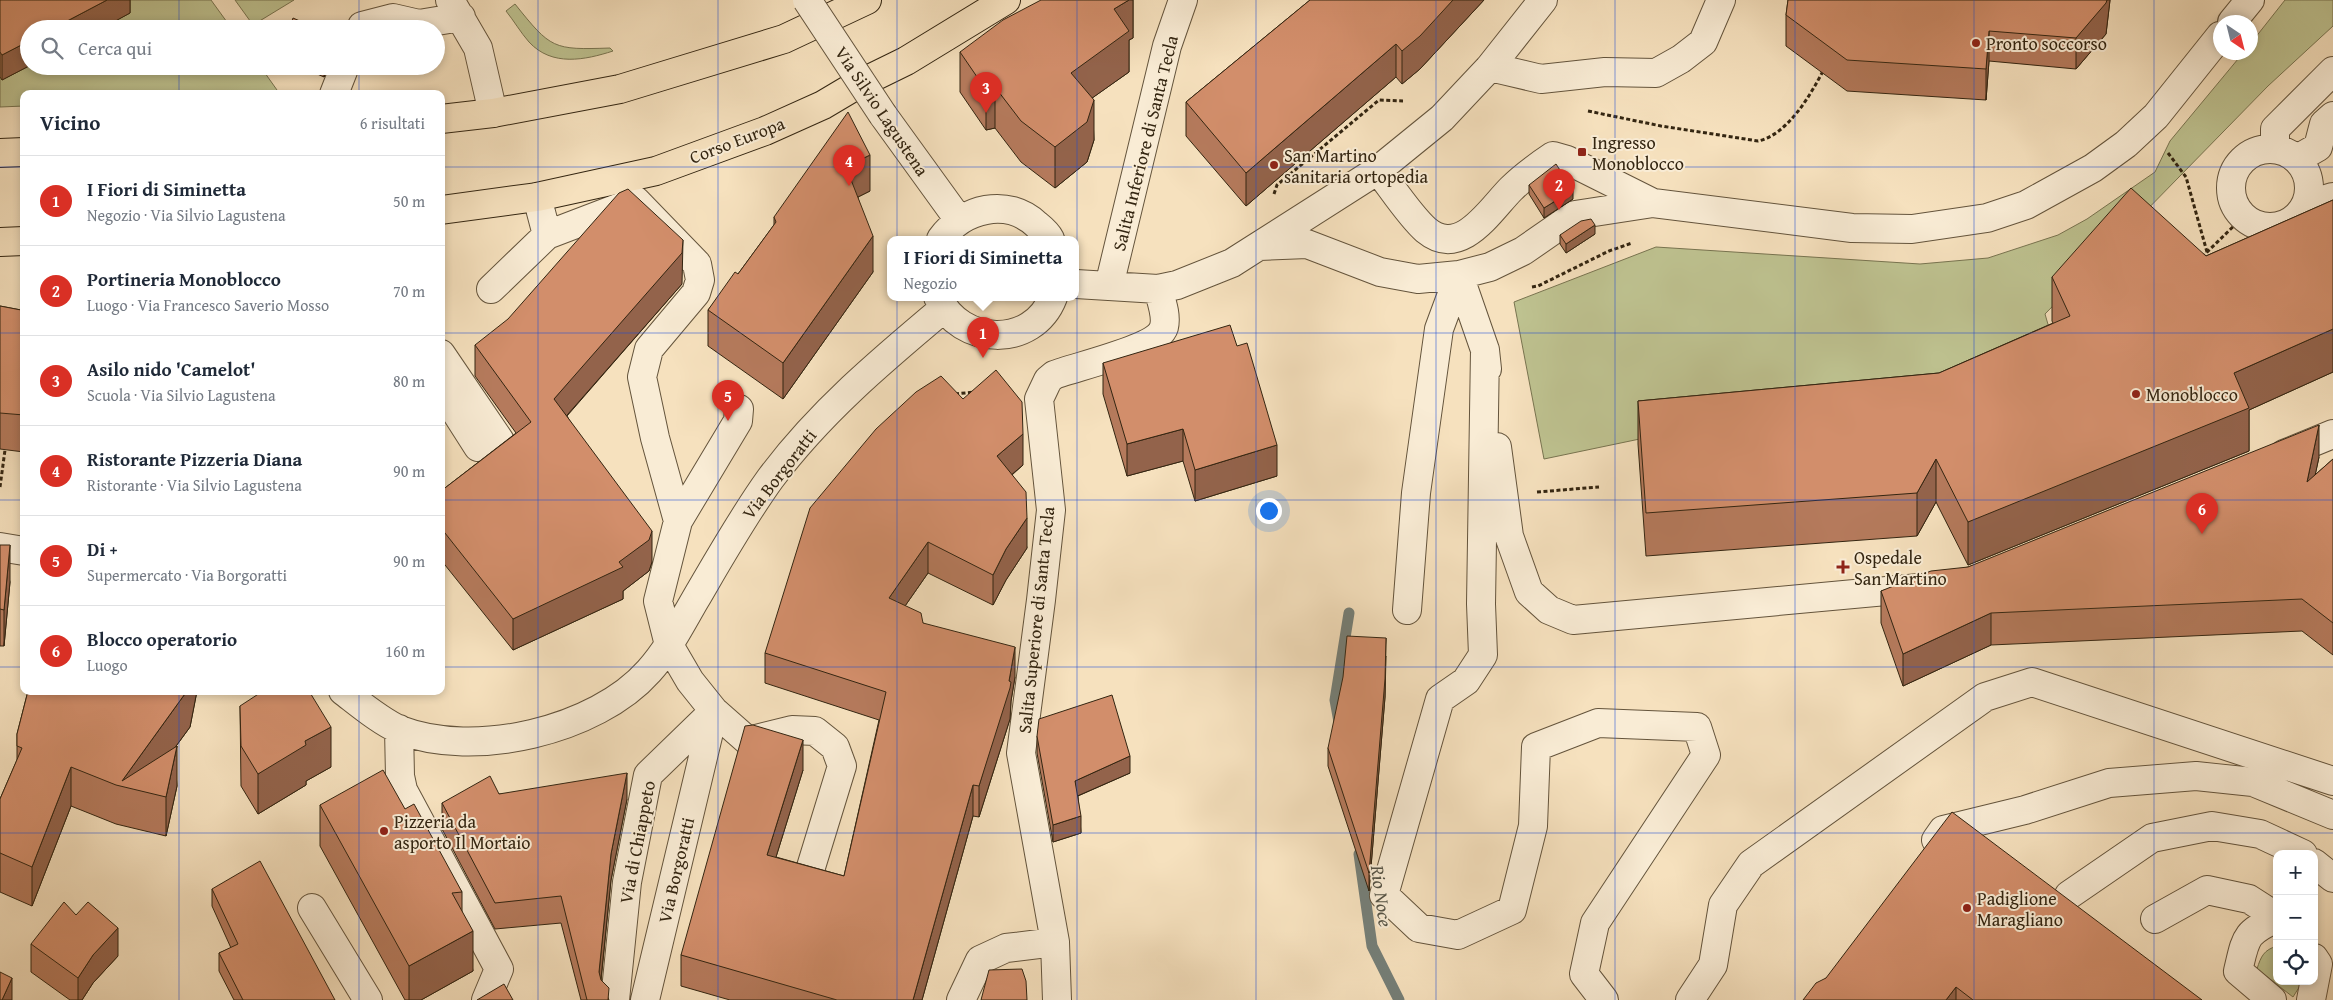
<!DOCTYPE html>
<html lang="it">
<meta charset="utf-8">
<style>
:root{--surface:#fff;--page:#f6f6f7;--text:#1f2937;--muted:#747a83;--line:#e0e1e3;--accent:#d93025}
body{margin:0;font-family:"Gentium Book Plus",serif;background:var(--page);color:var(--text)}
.controls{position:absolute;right:15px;bottom:15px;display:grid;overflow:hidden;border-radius:10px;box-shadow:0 2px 8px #0003}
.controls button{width:45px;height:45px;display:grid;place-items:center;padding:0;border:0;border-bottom:1px solid var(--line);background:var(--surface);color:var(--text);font:25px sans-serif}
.compass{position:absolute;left:2213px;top:15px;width:45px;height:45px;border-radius:50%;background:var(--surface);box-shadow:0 2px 8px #0003;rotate:145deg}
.you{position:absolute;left:1268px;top:510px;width:18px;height:18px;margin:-12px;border:4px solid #fff;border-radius:50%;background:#1a73e8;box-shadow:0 0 0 8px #1a73e833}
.badge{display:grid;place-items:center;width:32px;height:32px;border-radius:50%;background:var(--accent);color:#fff;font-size:16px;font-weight:700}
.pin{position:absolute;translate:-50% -41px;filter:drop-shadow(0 1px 2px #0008)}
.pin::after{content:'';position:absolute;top:26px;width:18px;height:15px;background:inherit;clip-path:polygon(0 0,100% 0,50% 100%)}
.popup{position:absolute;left:887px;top:236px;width:192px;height:65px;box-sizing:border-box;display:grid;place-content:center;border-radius:10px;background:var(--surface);filter:drop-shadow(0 1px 4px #0005);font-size:16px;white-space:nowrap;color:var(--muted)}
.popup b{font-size:19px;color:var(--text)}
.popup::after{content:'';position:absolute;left:50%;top:100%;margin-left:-10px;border:10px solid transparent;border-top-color:var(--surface)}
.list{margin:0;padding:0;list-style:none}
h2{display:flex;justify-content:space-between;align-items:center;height:65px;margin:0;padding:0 20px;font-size:21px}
h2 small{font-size:16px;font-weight:400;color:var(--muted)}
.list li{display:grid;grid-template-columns:32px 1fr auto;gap:15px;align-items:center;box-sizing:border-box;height:90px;padding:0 20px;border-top:1px solid var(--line)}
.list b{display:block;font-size:19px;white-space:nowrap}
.list p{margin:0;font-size:16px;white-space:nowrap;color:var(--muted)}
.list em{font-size:16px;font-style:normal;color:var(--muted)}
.icon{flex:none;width:28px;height:28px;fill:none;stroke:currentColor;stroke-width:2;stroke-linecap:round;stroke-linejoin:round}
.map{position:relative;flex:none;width:2333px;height:1000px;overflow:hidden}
.search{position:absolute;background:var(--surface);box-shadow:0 2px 8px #0003;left:20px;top:20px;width:425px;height:55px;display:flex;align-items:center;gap:12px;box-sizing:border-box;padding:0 18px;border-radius:28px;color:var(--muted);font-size:19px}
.panel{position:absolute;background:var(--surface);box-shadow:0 2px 8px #0003;left:20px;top:90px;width:425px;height:605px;border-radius:10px}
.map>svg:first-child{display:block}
.green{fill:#bec290;stroke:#787450}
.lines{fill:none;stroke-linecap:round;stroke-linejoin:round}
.stream{stroke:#757f78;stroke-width:11}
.minor-casing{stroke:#64543c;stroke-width:30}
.major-casing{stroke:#332511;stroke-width:30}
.path{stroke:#332511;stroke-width:3;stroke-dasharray:4 2.5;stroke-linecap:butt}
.minor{stroke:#f9ecd5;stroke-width:28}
.major{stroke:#f6e1be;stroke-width:28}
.minor-bridge-casing{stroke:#64543c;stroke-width:30;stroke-linecap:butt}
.minor-bridge{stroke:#f9ecd5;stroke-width:28}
.wall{fill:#b57a5c;stroke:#332511}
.shaded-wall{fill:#93634b;stroke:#332511}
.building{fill:#d28e6b;stroke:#332511}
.grid{fill:none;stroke:#1d4ed8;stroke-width:1;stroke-opacity:0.55}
.poi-dot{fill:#8f2418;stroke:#f9ecd5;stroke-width:2}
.labels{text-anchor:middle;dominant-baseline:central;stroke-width:4;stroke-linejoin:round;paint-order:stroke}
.poi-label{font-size:18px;fill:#332511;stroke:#f9ecd5;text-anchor:start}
.street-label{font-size:18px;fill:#332511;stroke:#f9ecd5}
.water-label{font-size:19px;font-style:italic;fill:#545244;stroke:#f9ecd5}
</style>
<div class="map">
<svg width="2333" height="1000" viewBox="0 0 2333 1000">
<rect width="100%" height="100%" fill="#f6e1be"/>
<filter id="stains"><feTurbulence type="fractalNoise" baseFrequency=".004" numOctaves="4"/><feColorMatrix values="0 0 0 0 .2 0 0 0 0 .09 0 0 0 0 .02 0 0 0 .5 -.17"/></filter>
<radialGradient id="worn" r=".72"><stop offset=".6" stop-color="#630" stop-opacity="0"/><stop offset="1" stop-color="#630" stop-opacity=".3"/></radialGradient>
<!-- green -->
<path class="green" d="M0,0H211L232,29H29V66H260L277,90L275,94H24V106L0,107Z
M235,0H294L253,25Z
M2285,0H2333V26L2268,86L2045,314L2056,352L1544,459L1514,302L1656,247L1920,264L1988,258L2058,235L2087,219L2155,172L2170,141L2243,53L2250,52L2251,43Z
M515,4C551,49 553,50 610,48L613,51C585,60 552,67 529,42C521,33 514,21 506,11Z
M2277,946V981H2303L2293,997L2257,969C2261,956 2264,950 2277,946Z"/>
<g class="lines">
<!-- stream -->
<path class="stream" d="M1339,722L1335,700L1349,613
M1359,854L1372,946L1399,1000"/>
<defs>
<path id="minor" d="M450,0L478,48L493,113
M2232,22L2250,0
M361,29L362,26L393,18L419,24L461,17
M1490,67L1541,79L1605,72L1656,73L1681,59L1703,42L1721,0
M334,94L345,66
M883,115L959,220
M2231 188a39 39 0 1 1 78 0a39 39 0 1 1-78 0Z
M2275,149V129L2333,71
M2297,159L2318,147L2324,124L2333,116
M1378,170C1392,188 1410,216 1426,230C1461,259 1490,210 1511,189C1524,176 1538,166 1553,156L1567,160L1653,203
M537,197L547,235L636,201L697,264L700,280L696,293L649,349L642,377L655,438L678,521L658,601L669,645L690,681L714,711L645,1000
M2306,205L2333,197
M941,239C963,208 1008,197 1037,225C1042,229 1047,233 1050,239
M1259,246L1307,244L1380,272L1418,279L1459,275L1490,267L1523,251L1575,215L1653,203L1852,228L1912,229L1987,218L2026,205L2093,168L2126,144L2156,116L2220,36
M1459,275L1485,350L1487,369
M1076,284L1158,289L1177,285L1232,263L1378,170L1442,118L1490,67L1543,0
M1109,286L1167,46L1183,0
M491,289L547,235
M938,297C960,346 1033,349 1053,297
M1485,350L1481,604L1483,655L1466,681L1440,699L1384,895L1419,928L1458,935L1512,910L1533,826L1536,747L1598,723L1697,727L1706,755L1595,923L1584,974L1604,1000
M441,354L500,441
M441,389L478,447
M1497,447L1509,536L1529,592L1549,610L1573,620L1919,588
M2284,454L2333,434
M678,521L738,421L739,409
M0,547L24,551
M1407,610L1416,493L1439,329L1459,275
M343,691C360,704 380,721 400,730C474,759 596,731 649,671C668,650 681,624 695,600C719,559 742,518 770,479C819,413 881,361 943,309
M399,729L400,776L403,790L499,969L486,1000
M1936,840L1943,830L2025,810L2109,783L2196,776L2253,782L2333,815
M2314,863L2333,878
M2069,895L2152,838L2212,826L2260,834L2303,854
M312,908L368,1000
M2155,919L2207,890L2249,899L2277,917
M615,1000L627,882L648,775L714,711L748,741L792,730L815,731L835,747L842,766L811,867
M961,1000L980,960L1006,948L1055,942
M1057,1000L1055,942L1021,753L1041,600L1051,510L1039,399L1048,380L1054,375C1077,366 1158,349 1164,327C1167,315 1161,300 1158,289
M1690,1000L1713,965L1723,905L1751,864L1985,697L2032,682L2333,781
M2272,1000L2238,971C2246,938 2244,933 2277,918
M2311,1000L2318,964L2314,958"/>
<path id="major" d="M441,119L493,113L620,89L784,39L867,0
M0,153L24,152
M441,210L537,197L656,171L765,131L823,105L855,86L906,61L1006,0
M0,242L24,241"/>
</defs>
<!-- minor casing -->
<use href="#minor" class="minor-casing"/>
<!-- major casing -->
<use href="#major" class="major-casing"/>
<!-- path -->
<path class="path" d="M1588,111L1661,126L1758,141C1787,135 1810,96 1823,71
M2168,153L2186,177L2207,252
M1274,194L1277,185L1379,100L1403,101
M2202,257L2243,217
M1532,287L1538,286L1609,251L1632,243
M955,394L974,392
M0,487L5,450
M1537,492L1599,487"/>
<!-- minor -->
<use href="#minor" class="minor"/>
<!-- major -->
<use href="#major" class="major"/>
<defs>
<path id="minor-bridge" d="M807,0L883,115"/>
</defs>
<!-- minor-bridge casing -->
<use href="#minor-bridge" class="minor-bridge-casing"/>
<!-- minor-bridge -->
<use href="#minor-bridge" class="minor-bridge"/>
</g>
<!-- wall -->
<path class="wall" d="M0,0H130V13L2,80L0,77Z
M1133,0V38L1129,40V72L1092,98L1094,140L1087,162L1055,188L1021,162L995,128L986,130L960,92V52Z
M1310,0H1484L1420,69L1402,84L1396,77L1246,206L1186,136V102Z
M1788,0H2110L2106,34L2076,69L1989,61L1986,100L1847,91L1786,46V15Z
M299,66H329L324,77Z
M1529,185L1573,199L1544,218L1529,194Z
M870,191L858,197L873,272L783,399L708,346V310L738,274L774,225V217Z
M2333,200V372L2249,410V451L1968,565L1936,502L1917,536L1646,556L1638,444V401L1939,373L2053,323L2052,321V277L2206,256Z
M1595,234L1566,253L1560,244V235Z
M682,284L567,416L652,562L649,571L623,591V599L513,650L441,560V491L516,433L475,376V345Z
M0,306L21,310L24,309V452L0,449Z
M1103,363L1277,476L1195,501L1183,461L1127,476L1103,394Z
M2319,457L2315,475L2333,459V655L2302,631L1991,645L1903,686L1881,623V591L1968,567Z
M1023,465L1012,475L1027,548L1006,580L993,605L928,573L905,606L923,623L1015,677L1011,701L1010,719L979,817L973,816L922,1000H730L681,986V955L803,770L776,857L844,876L879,720L765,683V653Z
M0,545L10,582L4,646H0Z
M441,604L442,608L441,640Z
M1386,656L1385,697L1369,891L1328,766V748Z
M28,691H197L190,727L174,749L177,786L166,836L116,824L71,806L32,906L0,892V799L17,760V734Z
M240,706L331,767L306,781V785L258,814L241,786Z
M1037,736L1130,773L1078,796L1081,833L1053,842L1037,753Z
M499,794L627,799L611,880L601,981L609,1000H581L561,923L495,929L442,829V803Z
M320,805L405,809L462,892V911L473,971L421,1000H405L320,846Z
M212,889L335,1000H234L219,971V953L231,948L212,906Z
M31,944L118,956L93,983L82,1000H70L31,972Z
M1826,978L2202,1000H1803Z"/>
<!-- shaded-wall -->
<path class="shaded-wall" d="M107,0H130V13L101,29H52Z
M1129,0H1133V38L1129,40V72L1071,113V73L1114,9Z
M1453,0H1484L1420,69L1402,84V51Z
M2107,0H2110L2106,34L2076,69V38Z
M1989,31V61L1986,100V69Z
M29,41V66L2,80V55Z
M1396,44V77L1246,206V173Z
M325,66H329L324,77V68Z
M995,87V128L986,130V90Z
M1094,100V140L1087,162L1055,188V147Z
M870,155V191L846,203V167Z
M1573,190V199L1544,218V208Z
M1595,225V234L1566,253V244Z
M873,236V272L783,399V363Z
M683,240L682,284L554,430V399Z
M2333,329V372L2249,410V451L1968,565V522L2234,373Z
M2319,425V457L2307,514V482Z
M1183,429V461L1127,476V444Z
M1023,434V465L997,487V456Z
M1277,445V476L1195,501V470Z
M1936,459V502L1917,536V493Z
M1027,518V548L1006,580L993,605V575L1006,549Z
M652,531V562L649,571L623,591V599L513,650V619L619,562Z
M928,542V573L889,629V598Z
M10,545V582L4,646V610Z
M1991,613V645L1903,686V654Z
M1386,638L1385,697L1369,891V873Z
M1015,647V677L1011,701L1010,719L979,817V786L1009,681Z
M187,691H197L190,727L143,791L122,781Z
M331,727V767L306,781V785L258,814V774L305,741Z
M803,740V770L767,886V855Z
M177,746V786L166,836V797Z
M1130,756V773L1075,797V781Z
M71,767V806L32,906V867Z
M627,773V799L611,880L599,998V972L611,854Z
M973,785V816L922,1000H913Z
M1081,816V833L1053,842V825Z
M118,928V956L93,983L82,1000H78V978L93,955Z
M473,931V971L421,1000H409V966Z
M12,978V1000H2Z
M1956,987V1000H1946Z"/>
<!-- building -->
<path class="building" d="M0,0H107L52,29H29V41L2,55L0,52Z
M1041,0H1129L1114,9L1129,31L1071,73L1094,100L1087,122L1055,147L1021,121L995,87L986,90L960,52L1003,20Z
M1310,0H1453L1420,36L1402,51L1396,44L1246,173L1186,102Z
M1788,0H2107L2106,3L2076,38L1989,31L1986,69L1847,60L1786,15Z
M293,18L318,29H289Z
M330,22L344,29H327Z
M848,112L870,155L846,167L873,236L783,363L708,310L735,272L738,274L776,222L774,217Z
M1556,164L1573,190L1544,208L1529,185Z
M2131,188L2206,256L2333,200V329L2234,373L2249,408L1968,522L1936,459L1917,493L1646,513L1638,401L1939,373L2070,316L2052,277Z
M628,189L683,240L682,253L554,399L652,531L649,540L619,562L623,567L513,619L441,528V491L531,422L475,345L508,319L619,193Z
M1591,219L1595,225L1566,244L1560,235L1581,221Z
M0,306L21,310L24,309V415L0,413Z
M1230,325L1237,346L1247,343L1277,445L1195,470L1183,429L1127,444L1103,363Z
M996,370L1022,402L1023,434L997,456L1026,492L1027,518L1006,549L993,575L928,542L889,598L921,613L923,623L1015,647L1009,681L1011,682L1010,688L979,786L973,785L913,1000H837L681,955L745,726L753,725L803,740L767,855L844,876L886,692L765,653L810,508L876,429L916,392L941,376L963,399Z
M2319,425L2307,482L2333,459V623L2302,599L1991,613L1903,654L1881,591L1931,571L1968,567Z
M0,545H10L4,610L0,609Z
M1347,636L1386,638L1385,679L1369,873L1328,748L1343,677Z
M28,691H187L122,781L177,746L166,797L116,785L71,767L32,867L0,853V799L22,748L17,746V734Z
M263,691H309L331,727L305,741L306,745L258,774L241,746L240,706Z
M1112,695L1130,756L1075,781L1081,816L1053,825L1037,736L1039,719Z
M383,770L405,809L414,804L462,892L452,893L473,931L409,966L320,805Z
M627,773L611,854L599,972L601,980L609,988L608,1000H587L561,896L495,903L442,803L490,776L499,794Z
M1952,812L2202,1000H1973L1956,987L1946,1000H1803L1816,983L1826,978Z
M260,861L335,1000H243L219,953L238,944L212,889Z
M64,902L76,915L88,902L118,928L93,955L78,978L31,944Z
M1022,969L1026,981L1027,1000H981L989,970Z
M0,972L12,978L2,1000H0Z
M504,984L513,1000H477Z"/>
<!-- grid -->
<path class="grid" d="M179,0V29M359,0V29M538,0V1000M718,0V1000M897,0V1000M1077,0V1000M1256,0V1000M1436,0V1000M1615,0V1000M1795,0V1000M1974,0V1000M2154,0V1000M179,66V94M359,66V94M0,167H24M441,167H2333M0,333H24M441,333H2333M0,500H24M441,500H2333M0,667H24M441,667H2333M179,691V1000M359,691V1000M0,833H2333"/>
<!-- markers -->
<g class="poi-dot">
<circle cx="1976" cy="43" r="5"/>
<rect x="1577" y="147" width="10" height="10" rx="2.5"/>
<circle cx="1274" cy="165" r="5"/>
<circle cx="2136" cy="394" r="5"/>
<path d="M1840.5 559.5h5v5h5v5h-5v5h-5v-5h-5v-5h5z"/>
<circle cx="384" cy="831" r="5"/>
<circle cx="1967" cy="908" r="5"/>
</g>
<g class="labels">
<!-- poi labels -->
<g class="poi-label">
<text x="1986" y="43">Pronto soccorso</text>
<text x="1592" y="142">Ingresso<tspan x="1592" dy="21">Monoblocco</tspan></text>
<text x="1284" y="155">San Martino<tspan x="1284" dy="21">sanitaria ortopedia</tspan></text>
<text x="2146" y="394">Monoblocco</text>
<text x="1854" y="557">Ospedale<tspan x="1854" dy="21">San Martino</tspan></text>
<text x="394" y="821">Pizzeria da<tspan x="394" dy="21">asporto Il Mortaio</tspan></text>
<text x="1977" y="898">Padiglione<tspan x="1977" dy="21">Maragliano</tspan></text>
</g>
<!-- street labels -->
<g class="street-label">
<text transform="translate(882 111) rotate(56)">Via Silvio Lagustena</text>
<text transform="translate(737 140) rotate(-21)">Corso Europa</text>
<text transform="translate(1145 143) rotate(-76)">Salita Inferiore di Santa Tecla</text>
<text transform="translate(779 474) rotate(-52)">Via Borgoratti</text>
<text transform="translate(1036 620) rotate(-84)">Salita Superiore di Santa Tecla</text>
<text transform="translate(637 842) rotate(-79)">Via di Chiappeto</text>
<text transform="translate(676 870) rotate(-77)">Via Borgoratti</text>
</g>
<!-- water labels -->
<g class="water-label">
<text transform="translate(1382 896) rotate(82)">Rio Noce</text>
</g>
</g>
<rect width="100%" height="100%" filter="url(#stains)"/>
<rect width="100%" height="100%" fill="url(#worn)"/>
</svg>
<div class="controls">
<button>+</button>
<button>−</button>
<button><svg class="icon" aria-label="locate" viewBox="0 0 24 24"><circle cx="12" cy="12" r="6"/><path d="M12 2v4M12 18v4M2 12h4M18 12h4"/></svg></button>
</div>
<svg class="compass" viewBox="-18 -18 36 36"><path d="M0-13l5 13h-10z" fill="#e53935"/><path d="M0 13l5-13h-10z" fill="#747a83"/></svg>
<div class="you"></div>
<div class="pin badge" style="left:983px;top:358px">1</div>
<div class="popup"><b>I Fiori di Siminetta</b>Negozio</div>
<div class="pin badge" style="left:1559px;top:210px">2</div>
<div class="pin badge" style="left:986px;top:113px">3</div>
<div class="pin badge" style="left:849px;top:186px">4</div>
<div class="pin badge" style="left:728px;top:421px">5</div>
<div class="pin badge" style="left:2202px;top:534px">6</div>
<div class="search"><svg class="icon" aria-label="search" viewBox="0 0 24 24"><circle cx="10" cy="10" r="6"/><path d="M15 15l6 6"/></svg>Cerca qui</div>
<section class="panel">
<h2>Vicino<small>6 risultati</small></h2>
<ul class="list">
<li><span class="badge">1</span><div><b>I Fiori di Siminetta</b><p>Negozio · Via Silvio Lagustena</p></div><em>50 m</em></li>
<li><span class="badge">2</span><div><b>Portineria Monoblocco</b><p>Luogo · Via Francesco Saverio Mosso</p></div><em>70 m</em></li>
<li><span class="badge">3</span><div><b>Asilo nido 'Camelot'</b><p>Scuola · Via Silvio Lagustena</p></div><em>80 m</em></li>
<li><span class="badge">4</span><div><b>Ristorante Pizzeria Diana</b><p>Ristorante · Via Silvio Lagustena</p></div><em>90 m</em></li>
<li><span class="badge">5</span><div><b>Di +</b><p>Supermercato · Via Borgoratti</p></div><em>90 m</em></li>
<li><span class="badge">6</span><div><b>Blocco operatorio</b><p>Luogo</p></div><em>160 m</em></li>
</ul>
</section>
</div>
